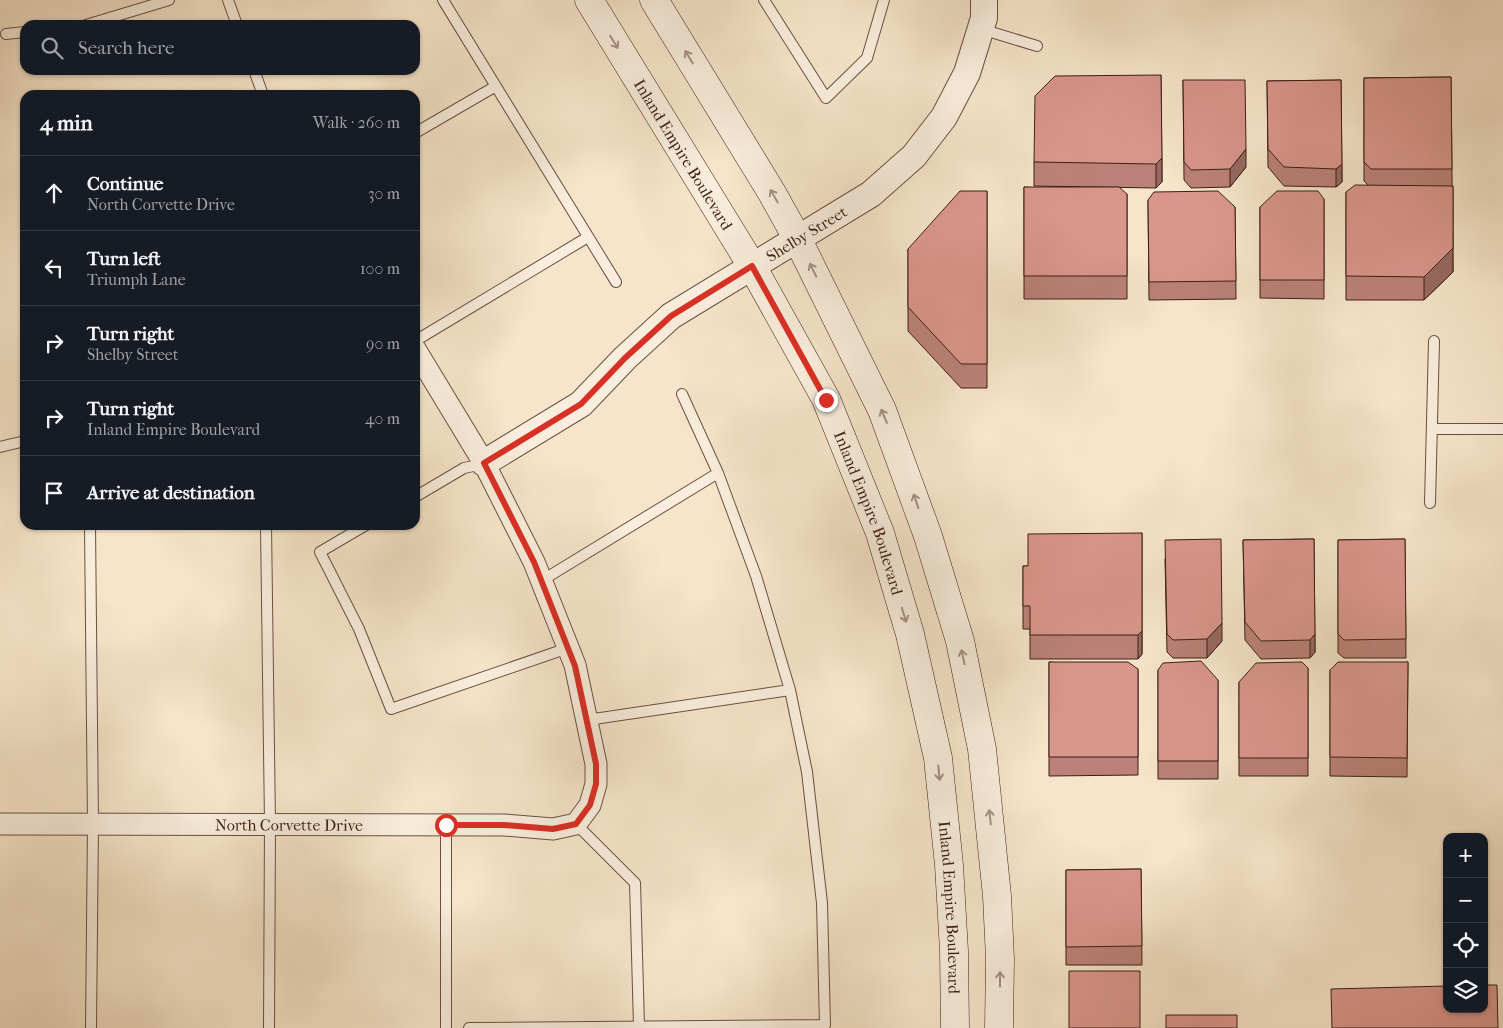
<!DOCTYPE html>
<meta charset="utf-8">
<style>
:root{--surface:#171b24;--page:#20242c;--text:#f1f3f6;--muted:#9ea1a6;--line:#363941}
body{margin:0;font-family:"IM FELL French Canon",serif;background:var(--page);color:var(--text)}
.controls{position:absolute;right:15px;bottom:15px;display:grid;overflow:hidden;border-radius:10px;box-shadow:0 1px 4px #0004}
.controls button{width:45px;height:45px;display:grid;place-items:center;padding:0;border:0;border-bottom:1px solid var(--line);background:var(--surface);color:var(--text);font:25px sans-serif}
.stop{position:absolute;width:15px;height:15px;margin:-11px;border:4px solid #d93025;border-radius:50%;background:#fff}
.stop.end{background:#d93025;border-color:#fff;box-shadow:0 1px 5px #0008}
.list{margin:0;padding:0;list-style:none}
h2{display:flex;justify-content:space-between;align-items:center;height:65px;margin:0;padding:0 20px;font-size:21px}
h2 small{font-size:16px;font-weight:400;color:var(--muted)}
.list li{display:grid;grid-template-columns:32px 1fr auto;gap:15px;align-items:center;box-sizing:border-box;height:75px;padding:0 20px;border-top:1px solid var(--line)}
.list b{display:block;font-size:19px;white-space:nowrap}
.list p{margin:0;font-size:16px;white-space:nowrap;color:var(--muted)}
.list em{font-size:16px;font-style:normal;color:var(--muted)}
.icon{flex:none;width:28px;height:28px;fill:none;stroke:currentColor;stroke-width:2;stroke-linecap:round;stroke-linejoin:round}
.map{position:relative;flex:none;width:1503px;height:1028px;overflow:hidden}
.search{position:absolute;background:var(--surface);box-shadow:0 1px 4px #0004;left:20px;top:20px;width:400px;height:55px;display:flex;align-items:center;gap:12px;box-sizing:border-box;padding:0 18px;border-radius:15px;color:var(--muted);font-size:19px}
.panel{position:absolute;background:var(--surface);box-shadow:0 1px 4px #0004;left:20px;top:90px;width:400px;height:440px;border-radius:15px}
.map>svg:first-child{display:block}
.lines{fill:none;stroke-linecap:round;stroke-linejoin:round}
.service-casing{stroke:#6a5042;stroke-width:12}
.minor-casing{stroke:#6a5042;stroke-width:23}
.tertiary-casing{stroke:#6a5042;stroke-width:28}
.secondary-casing{stroke:#3b1f14;stroke-width:29}
.service{stroke:#f9eedd;stroke-width:10}
.minor{stroke:#f9eedd;stroke-width:21}
.tertiary{stroke:#f9eedd;stroke-width:26}
.secondary{stroke:#f9eedd;stroke-width:28}
.wall{fill:#bb8178;stroke:#3b1f14}
.shaded-wall{fill:#986962;stroke:#3b1f14}
.building{fill:#d9968c;stroke:#3b1f14}
.oneway{stroke:#a49183}
.route{stroke:#d93025;stroke-width:6}
.labels{text-anchor:middle;dominant-baseline:central;stroke-width:4;stroke-linejoin:round;paint-order:stroke}
.street-label{font-size:16px;fill:#3b1f14;stroke:#f9eedd}
</style>
<div class="map">
<svg width="1503" height="1028" viewBox="0 0 1503 1028">
<rect width="100%" height="100%" fill="#f6e5ca"/>
<filter id="stains"><feTurbulence type="fractalNoise" baseFrequency=".004" numOctaves="4"/><feColorMatrix values="0 0 0 0 .2 0 0 0 0 .09 0 0 0 0 .02 0 0 0 .5 -.17"/></filter>
<radialGradient id="worn" r=".72"><stop offset=".6" stop-color="#630" stop-opacity="0"/><stop offset="1" stop-color="#630" stop-opacity=".3"/></radialGradient>
<g class="lines">
<defs>
<path id="service" d="M228,0L237,25
M443,0L616,282
M764,0L826,98L867,58L884,0
M86,25L169,0
M981,29L1037,46
M6,34L25,32
M254,70L263,95
M415,133L496,86
M415,341L588,237
M1432,429H1503
M0,447L25,441
M415,497L464,468L483,464
M1430,503L1434,341
M90,525L93,824L91,1028
M266,525L270,824L269,1028
M366,525L320,552L359,629L391,709L568,648
M541,581L718,473
M587,720L790,690
M576,824L635,883L639,1026
M446,825V1028
M469,1028L825,1025L822,903L807,772L790,690L756,576L718,473L682,394"/>
<g id="minor">
<path id="s1" d="M0,824L504,825L553,829L576,824L590,805L596,784V764L575,665L534,562L484,463L415,349"/>
</g>
<g id="tertiary">
<path id="s2" d="M484,463L581,404L625,358L671,316L871,194L914,156L944,117L967,73L984,18V0"/>
</g>
<g id="secondary">
<path id="s3" d="M589,0L752,266L826,399L880,533L910,634L938,758L949,865L954,951L955,1028"/>
<path d="M654,0L772,193L797,238L882,410L928,536L960,641L982,749L997,896L1000,959L999,1028"/>
</g>
</defs>
<!-- service casing -->
<use href="#service" class="service-casing"/>
<!-- minor casing -->
<use href="#minor" class="minor-casing"/>
<!-- tertiary casing -->
<use href="#tertiary" class="tertiary-casing"/>
<!-- secondary casing -->
<use href="#secondary" class="secondary-casing"/>
<!-- service -->
<use href="#service" class="service"/>
<!-- minor -->
<use href="#minor" class="minor"/>
<!-- tertiary -->
<use href="#tertiary" class="tertiary"/>
<!-- secondary -->
<use href="#secondary" class="secondary"/>
</g>
<!-- wall -->
<path class="wall" d="M1161,75L1162,182L1156,188L1034,186V162Z
M1451,77L1453,272L1424,300H1346V192L1368,185L1364,181V78Z
M1183,80L1246,167L1230,187L1191,188L1184,180Z
M1341,80L1342,182L1336,187L1284,186L1268,167L1267,81Z
M1024,187L1127,194V299H1024Z
M987,191V388H961L908,331V249Z
M1324,199V299L1260,298V207Z
M1148,200L1235,207L1236,299L1149,300Z
M1142,533V654L1138,659H1030V629H1023V566H1028Z
M1314,539L1315,652L1310,658L1261,659L1245,640L1243,540Z
M1405,539L1406,658H1344L1338,653V540Z
M1165,559L1222,641L1207,658H1173L1167,652Z
M1049,662L1138,669V775L1049,776Z
M1408,662L1407,777L1330,776V670Z
M1308,668V776H1239V682Z
M1158,670L1218,680V779H1158Z
M1141,869L1142,965H1066V870Z"/>
<!-- shaded-wall -->
<path class="shaded-wall" d="M1246,149V167L1230,187V169Z
M1162,158V182L1156,188V164Z
M1342,164V182L1336,187V169Z
M1453,186V272L1424,300V277Z
M1222,623V641L1207,658V639Z
M1142,631V654L1138,659V635Z
M1315,634V652L1310,658V640Z"/>
<!-- building -->
<path class="building" d="M1161,75L1162,158L1156,164L1034,162L1035,96L1055,76Z
M1451,77L1452,169H1371L1364,162V78Z
M1183,80H1245L1246,149L1230,169L1191,170L1184,162Z
M1341,80L1342,164L1336,169L1284,167L1268,149L1267,81Z
M1355,185L1453,186V248L1424,277L1346,276V192Z
M1024,187H1119L1127,194V276H1024Z
M960,191H987V364H961L908,307V249Z
M1218,191L1235,207L1236,281L1149,282L1148,200L1154,192Z
M1277,191H1318L1324,199V280H1260V207Z
M1142,533V631L1138,635H1030V606H1023V566H1028V534Z
M1221,539L1222,623L1207,639L1173,640L1167,634L1165,540Z
M1314,539L1315,634L1310,640L1261,641L1245,622L1243,540Z
M1405,539L1406,639L1344,640L1338,634V540Z
M1201,661L1218,680V761H1158V670L1163,663Z
M1049,662H1128L1138,669V757H1049Z
M1302,662L1308,668V758H1239V682L1256,663Z
M1338,662H1408L1407,758L1330,757V670Z
M1141,869L1142,946L1066,947V870Z
M1069,971H1140V1028H1069Z
M1484,985H1497L1498,1028H1332L1331,989L1447,986V1009H1484Z
M1166,1015H1237V1028H1166Z"/>
<!-- one-way arrows -->
<defs><path id="oneway-shaft" d="M-6 0H5M1.5-3L5.5 0L1.5 3" fill="none" stroke-width="1.6" stroke-linecap="round" stroke-linejoin="round" transform="scale(1.25)"/></defs>
<g class="oneway">
<use href="#oneway-shaft" transform="translate(614 42) rotate(58)"/>
<use href="#oneway-shaft" transform="translate(689 57) rotate(-121)"/>
<use href="#oneway-shaft" transform="translate(774 196) rotate(-120)"/>
<use href="#oneway-shaft" transform="translate(813 270) rotate(-116)"/>
<use href="#oneway-shaft" transform="translate(884 416) rotate(-113)"/>
<use href="#oneway-shaft" transform="translate(916 501) rotate(-109)"/>
<use href="#oneway-shaft" transform="translate(904 615) rotate(73)"/>
<use href="#oneway-shaft" transform="translate(963 657) rotate(-102)"/>
<use href="#oneway-shaft" transform="translate(939 773) rotate(84)"/>
<use href="#oneway-shaft" transform="translate(990 817) rotate(-96)"/>
<use href="#oneway-shaft" transform="translate(1000 979) rotate(-90)"/>
</g>
<g class="lines">
<!-- route -->
<path class="route" d="M446,825H504L553,829L576,824L590,805L596,784V764L575,666L534,562L484,463L581,404L625,358L671,316L752,266L826,400"/>
</g>
<g class="labels">
<!-- street labels -->
<g class="street-label">
<text stroke="none"><textPath href="#s3" startOffset="181">Inland Empire Boulevard</textPath></text>
<text stroke="none"><textPath href="#s2" startOffset="398">Shelby Street</textPath></text>
<text stroke="none"><textPath href="#s3" startOffset="586">Inland Empire Boulevard</textPath></text>
<text stroke="none"><textPath href="#s1" startOffset="289">North Corvette Drive</textPath></text>
<text stroke="none"><textPath href="#s3" startOffset="991">Inland Empire Boulevard</textPath></text>
</g>
</g>
<rect width="100%" height="100%" filter="url(#stains)"/>
<rect width="100%" height="100%" fill="url(#worn)"/>
</svg>
<div class="controls">
<button>+</button>
<button>−</button>
<button><svg class="icon" aria-label="locate" viewBox="0 0 24 24"><circle cx="12" cy="12" r="6"/><path d="M12 2v4M12 18v4M2 12h4M18 12h4"/></svg></button>
<button><svg class="icon" aria-label="layers" viewBox="0 0 24 24"><path d="M12 4l9 5-9 5-9-5zM3 14l9 5 9-5"/></svg></button>
</div>
<div class="stop" style="left:446px;top:825px"></div>
<div class="stop end" style="left:826px;top:400px"></div>
<div class="search"><svg class="icon" aria-label="search" viewBox="0 0 24 24"><circle cx="10" cy="10" r="6"/><path d="M15 15l6 6"/></svg>Search here</div>
<section class="panel">
<h2>4 min<small>Walk · 260 m</small></h2>
<ul class="list">
<li><svg class="icon" aria-label="ahead" viewBox="0 0 24 24"><path d="M12 20V5M6 11l6-6 6 6"/></svg><div><b>Continue</b><p>North Corvette Drive</p></div><em>30 m</em></li>
<li><svg class="icon" aria-label="left" viewBox="0 0 24 24"><path d="M17 20v-9H6M10 6l-5 5 5 5"/></svg><div><b>Turn left</b><p>Triumph Lane</p></div><em>100 m</em></li>
<li><svg class="icon" aria-label="right" viewBox="0 0 24 24"><path d="M7 20v-9h11M14 6l5 5-5 5"/></svg><div><b>Turn right</b><p>Shelby Street</p></div><em>90 m</em></li>
<li><svg class="icon" aria-label="right" viewBox="0 0 24 24"><path d="M7 20v-9h11M14 6l5 5-5 5"/></svg><div><b>Turn right</b><p>Inland Empire Boulevard</p></div><em>40 m</em></li>
<li><svg class="icon" aria-label="arrive" viewBox="0 0 24 24"><path d="M6 21V4h12l-3 4 3 4H6"/></svg><div><b>Arrive at destination</b></div></li>
</ul>
</section>
</div>
